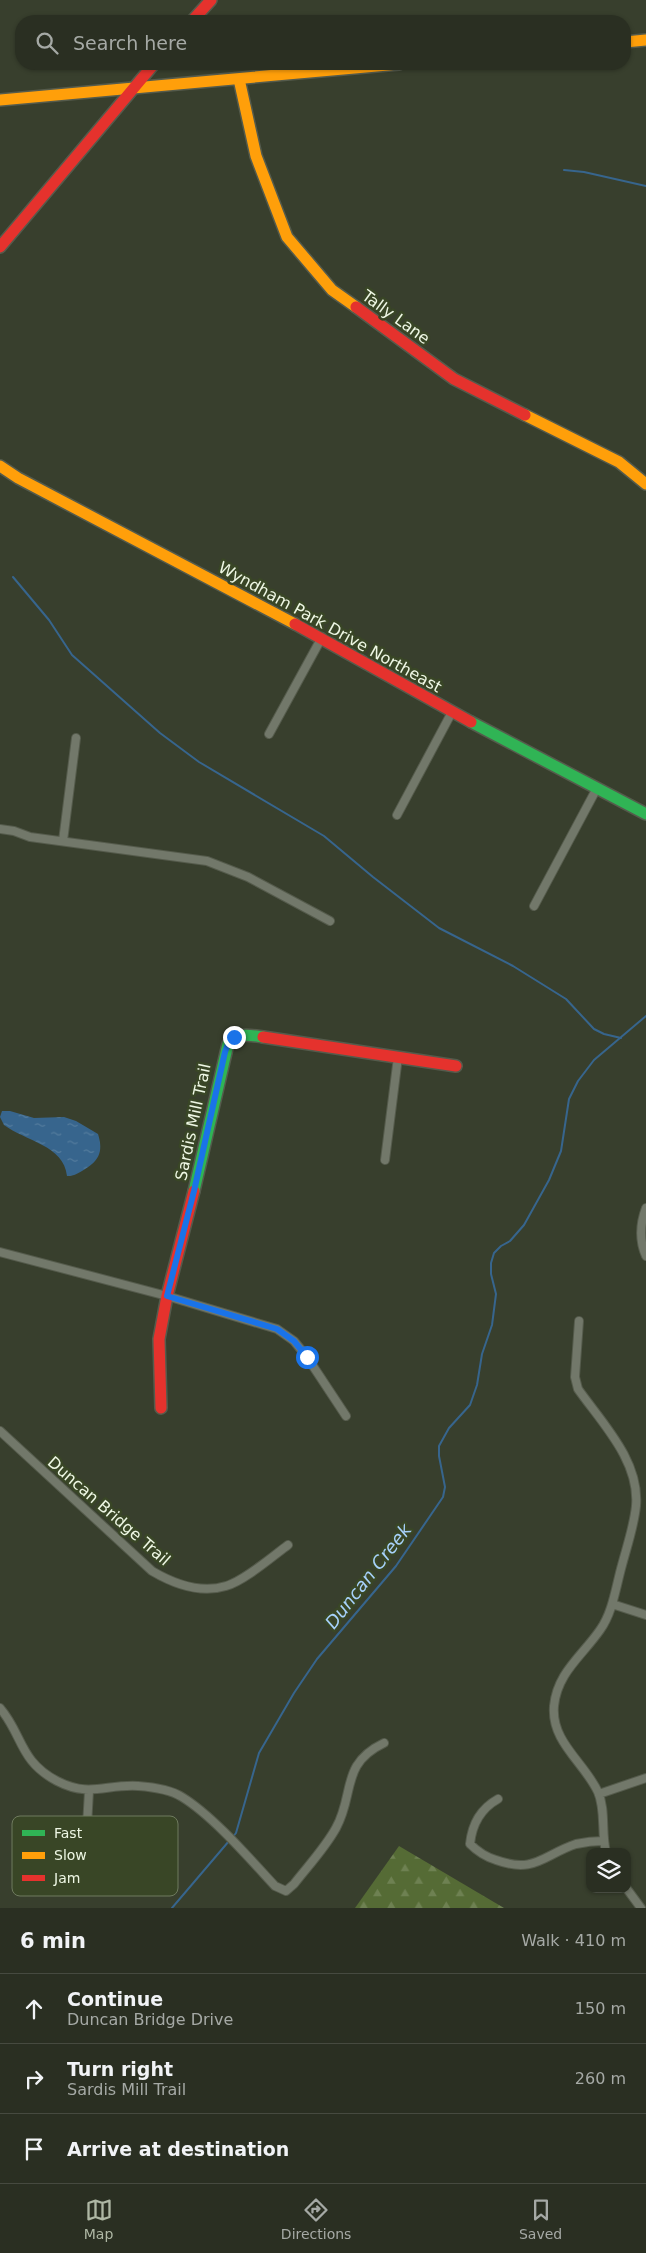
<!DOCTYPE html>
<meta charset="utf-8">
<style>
:root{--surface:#2a2f22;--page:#32372a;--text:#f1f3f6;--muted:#a5a9a5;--line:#464a40;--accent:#aeb7a4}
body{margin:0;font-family:"DejaVu Sans",sans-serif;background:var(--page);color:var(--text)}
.controls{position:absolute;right:15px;bottom:15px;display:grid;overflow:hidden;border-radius:10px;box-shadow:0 1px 4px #0004}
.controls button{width:45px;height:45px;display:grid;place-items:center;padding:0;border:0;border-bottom:1px solid var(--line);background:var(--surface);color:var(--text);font:25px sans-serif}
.stop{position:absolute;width:15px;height:15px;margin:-11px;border:4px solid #1a73e8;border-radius:50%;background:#fff}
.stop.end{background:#1a73e8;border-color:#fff;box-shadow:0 1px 5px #0008}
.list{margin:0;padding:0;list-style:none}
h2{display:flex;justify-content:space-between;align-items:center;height:65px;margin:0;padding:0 20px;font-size:21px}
h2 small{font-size:16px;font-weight:400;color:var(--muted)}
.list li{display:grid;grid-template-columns:32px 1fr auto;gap:15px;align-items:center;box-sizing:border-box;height:70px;padding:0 20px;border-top:1px solid var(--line)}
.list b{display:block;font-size:19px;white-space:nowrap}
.list p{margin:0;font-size:16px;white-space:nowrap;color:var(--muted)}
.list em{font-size:16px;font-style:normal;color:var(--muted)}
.icon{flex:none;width:28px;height:28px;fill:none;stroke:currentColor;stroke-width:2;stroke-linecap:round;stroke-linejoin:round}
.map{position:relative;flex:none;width:646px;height:1908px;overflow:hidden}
.search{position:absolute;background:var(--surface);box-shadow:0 1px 4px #0004;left:15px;right:15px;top:15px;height:55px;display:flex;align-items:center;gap:12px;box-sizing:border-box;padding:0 18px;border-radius:20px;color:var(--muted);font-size:19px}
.sheet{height:275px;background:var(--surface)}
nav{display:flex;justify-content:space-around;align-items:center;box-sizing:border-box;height:70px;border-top:1px solid var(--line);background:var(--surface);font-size:14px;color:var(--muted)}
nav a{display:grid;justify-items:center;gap:2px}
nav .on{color:var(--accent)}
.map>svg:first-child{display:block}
.forest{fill:url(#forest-firs)}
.water{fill:url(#water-ripples)}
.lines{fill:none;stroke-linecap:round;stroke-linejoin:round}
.stream{stroke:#37658d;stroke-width:2}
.street-casing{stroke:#555b4c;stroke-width:10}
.fast-casing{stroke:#555b4c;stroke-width:14}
.slow-casing{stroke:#555b4c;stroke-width:14}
.jam-casing{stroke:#555b4c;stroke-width:14}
.street{stroke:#72786a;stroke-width:8}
.fast{stroke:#30b455;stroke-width:11}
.slow{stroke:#ff9f0a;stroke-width:11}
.jam{stroke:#e5322d;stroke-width:11}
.route{stroke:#1a73e8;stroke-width:6}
.labels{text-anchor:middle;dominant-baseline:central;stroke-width:5;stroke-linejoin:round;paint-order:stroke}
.street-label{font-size:16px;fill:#eef7e4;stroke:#394626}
.water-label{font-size:18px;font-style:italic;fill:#a7d1fa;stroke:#394626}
.key{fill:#394626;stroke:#6f7b5f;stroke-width:1}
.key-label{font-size:14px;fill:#eef7e4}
</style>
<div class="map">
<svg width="646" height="1908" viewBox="0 0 646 1908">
<defs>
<pattern id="forest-firs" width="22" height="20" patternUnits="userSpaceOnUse" patternTransform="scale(1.25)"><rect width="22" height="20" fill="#556b35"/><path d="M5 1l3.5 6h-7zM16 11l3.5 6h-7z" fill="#6e8152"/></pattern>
<pattern id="water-ripples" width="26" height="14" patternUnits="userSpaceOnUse" patternTransform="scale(1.25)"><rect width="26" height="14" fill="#37658d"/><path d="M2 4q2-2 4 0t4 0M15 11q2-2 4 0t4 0" fill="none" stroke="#547c9d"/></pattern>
</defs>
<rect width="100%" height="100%" fill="#383f2d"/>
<!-- forest -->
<path class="forest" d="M399,1846L504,1908H355Z"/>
<!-- water -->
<path class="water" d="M2,1111H10L34,1118L64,1117L76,1121L98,1134C104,1153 98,1162 82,1171C77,1174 73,1176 67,1176C64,1145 25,1141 4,1125L0,1117Z"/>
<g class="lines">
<!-- stream -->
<path class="stream" d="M564,170L584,172L646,186
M13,577L49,620L72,655L160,733L199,762L324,836L373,877L439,928L513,966L566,999L594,1029L604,1034L621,1038
M232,1838L236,1833L259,1753L294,1693L317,1659L396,1566L443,1497L445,1487L439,1456V1446L449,1428L470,1405L477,1385L482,1354L492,1325L496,1294L491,1274V1263L494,1253L501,1246L510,1241L524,1225L549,1180L561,1151L569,1099L578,1081L594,1060L646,1016
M172,1908L229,1841"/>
<defs>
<path id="street" d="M269,734L321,639
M397,815L452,712
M0,829L14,831L30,837L207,861L248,877L330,921
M63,841L76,738
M534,906L597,788
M385,1160L398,1057
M646,1208C640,1224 639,1240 646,1256
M0,1252L167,1296L277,1329L294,1341L307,1357L346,1416
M579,1321L575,1377L578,1389C602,1423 640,1461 636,1506C634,1526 627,1546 622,1565C616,1586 613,1612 600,1630C582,1656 557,1673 554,1706C551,1742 584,1762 598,1792C606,1810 601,1833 606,1852
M0,1431L152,1571C174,1584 200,1594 226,1586C244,1581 273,1556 288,1545
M612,1604L646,1615
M0,1708C23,1735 19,1761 57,1781C90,1798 105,1784 138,1786C152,1787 171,1790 182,1797C213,1816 250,1859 275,1886L286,1891L294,1884C308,1866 325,1848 336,1828C355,1794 340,1764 384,1743
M599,1794L646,1778
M498,1799C480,1809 472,1824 470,1844C477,1851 486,1857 496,1860C535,1874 543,1855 576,1844C585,1842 594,1841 603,1841
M87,1826L89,1791
M627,1889L641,1908"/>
<path id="fast" d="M471,722L646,814
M194,1191L228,1044C238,1032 249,1035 263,1037"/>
<path id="slow" d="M625,42L646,40
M239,79L256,156L287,237L332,290L356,307
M0,100L399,64
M525,415L619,462L646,484
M0,466L18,478L295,624"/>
<path id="jam" d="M192,21L211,0
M0,247L154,64
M356,307L454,379L525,415
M295,624L471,722
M263,1037L456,1066
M161,1408L159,1339L167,1296L194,1191"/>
</defs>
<!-- street casing -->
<use href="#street" class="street-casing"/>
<!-- fast casing -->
<use href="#fast" class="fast-casing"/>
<!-- slow casing -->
<use href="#slow" class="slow-casing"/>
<!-- jam casing -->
<use href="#jam" class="jam-casing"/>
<!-- street -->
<use href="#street" class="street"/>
<!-- fast -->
<use href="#fast" class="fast"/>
<!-- slow -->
<use href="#slow" class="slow"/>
<!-- jam -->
<use href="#jam" class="jam"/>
</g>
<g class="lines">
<!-- route -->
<path class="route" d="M234,1037L228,1044L225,1052L194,1191L167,1296L277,1329L294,1341L307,1357"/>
</g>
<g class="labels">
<!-- street labels -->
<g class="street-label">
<text transform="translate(396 317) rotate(36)">Tally Lane</text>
<text transform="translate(330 627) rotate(29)">Wyndham Park Drive Northeast</text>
<text transform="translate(193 1122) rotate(-78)">Sardis Mill Trail</text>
<text transform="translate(109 1511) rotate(41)">Duncan Bridge Trail</text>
</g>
<!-- water labels -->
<g class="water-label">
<text transform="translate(368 1576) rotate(-52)">Duncan Creek</text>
</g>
</g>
<!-- legend -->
<rect x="12" y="1816" width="166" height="80" rx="8" class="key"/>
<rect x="22" y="1830" width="23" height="6" fill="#30b455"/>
<rect x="22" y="1852" width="23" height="7" fill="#ff9f0a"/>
<rect x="22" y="1875" width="23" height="6" fill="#e5322d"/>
<g class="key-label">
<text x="54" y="1838">Fast</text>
<text x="54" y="1860">Slow</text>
<text x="54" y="1883">Jam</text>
</g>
</svg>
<div class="controls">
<button><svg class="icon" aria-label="layers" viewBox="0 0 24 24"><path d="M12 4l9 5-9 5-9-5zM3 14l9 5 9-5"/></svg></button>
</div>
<div class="stop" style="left:307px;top:1357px"></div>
<div class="stop end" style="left:234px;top:1037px"></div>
<div class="search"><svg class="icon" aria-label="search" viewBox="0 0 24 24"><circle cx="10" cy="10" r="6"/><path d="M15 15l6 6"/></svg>Search here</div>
</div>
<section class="sheet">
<h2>6 min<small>Walk · 410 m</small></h2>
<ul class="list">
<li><svg class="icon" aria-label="ahead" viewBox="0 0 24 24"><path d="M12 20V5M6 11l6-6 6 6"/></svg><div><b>Continue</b><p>Duncan Bridge Drive</p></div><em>150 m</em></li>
<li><svg class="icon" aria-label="right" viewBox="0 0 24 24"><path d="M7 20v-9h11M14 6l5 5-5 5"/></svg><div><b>Turn right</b><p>Sardis Mill Trail</p></div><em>260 m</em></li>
<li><svg class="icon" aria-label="arrive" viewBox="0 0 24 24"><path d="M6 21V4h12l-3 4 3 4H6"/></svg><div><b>Arrive at destination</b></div></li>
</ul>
</section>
<nav>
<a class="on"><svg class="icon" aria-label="map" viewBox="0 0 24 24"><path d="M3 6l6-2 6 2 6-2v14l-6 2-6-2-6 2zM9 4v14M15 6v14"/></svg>Map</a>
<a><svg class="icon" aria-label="directions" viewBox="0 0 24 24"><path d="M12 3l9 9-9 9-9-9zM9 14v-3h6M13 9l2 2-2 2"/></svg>Directions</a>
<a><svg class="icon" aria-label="saved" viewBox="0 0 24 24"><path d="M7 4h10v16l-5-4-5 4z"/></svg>Saved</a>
</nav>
